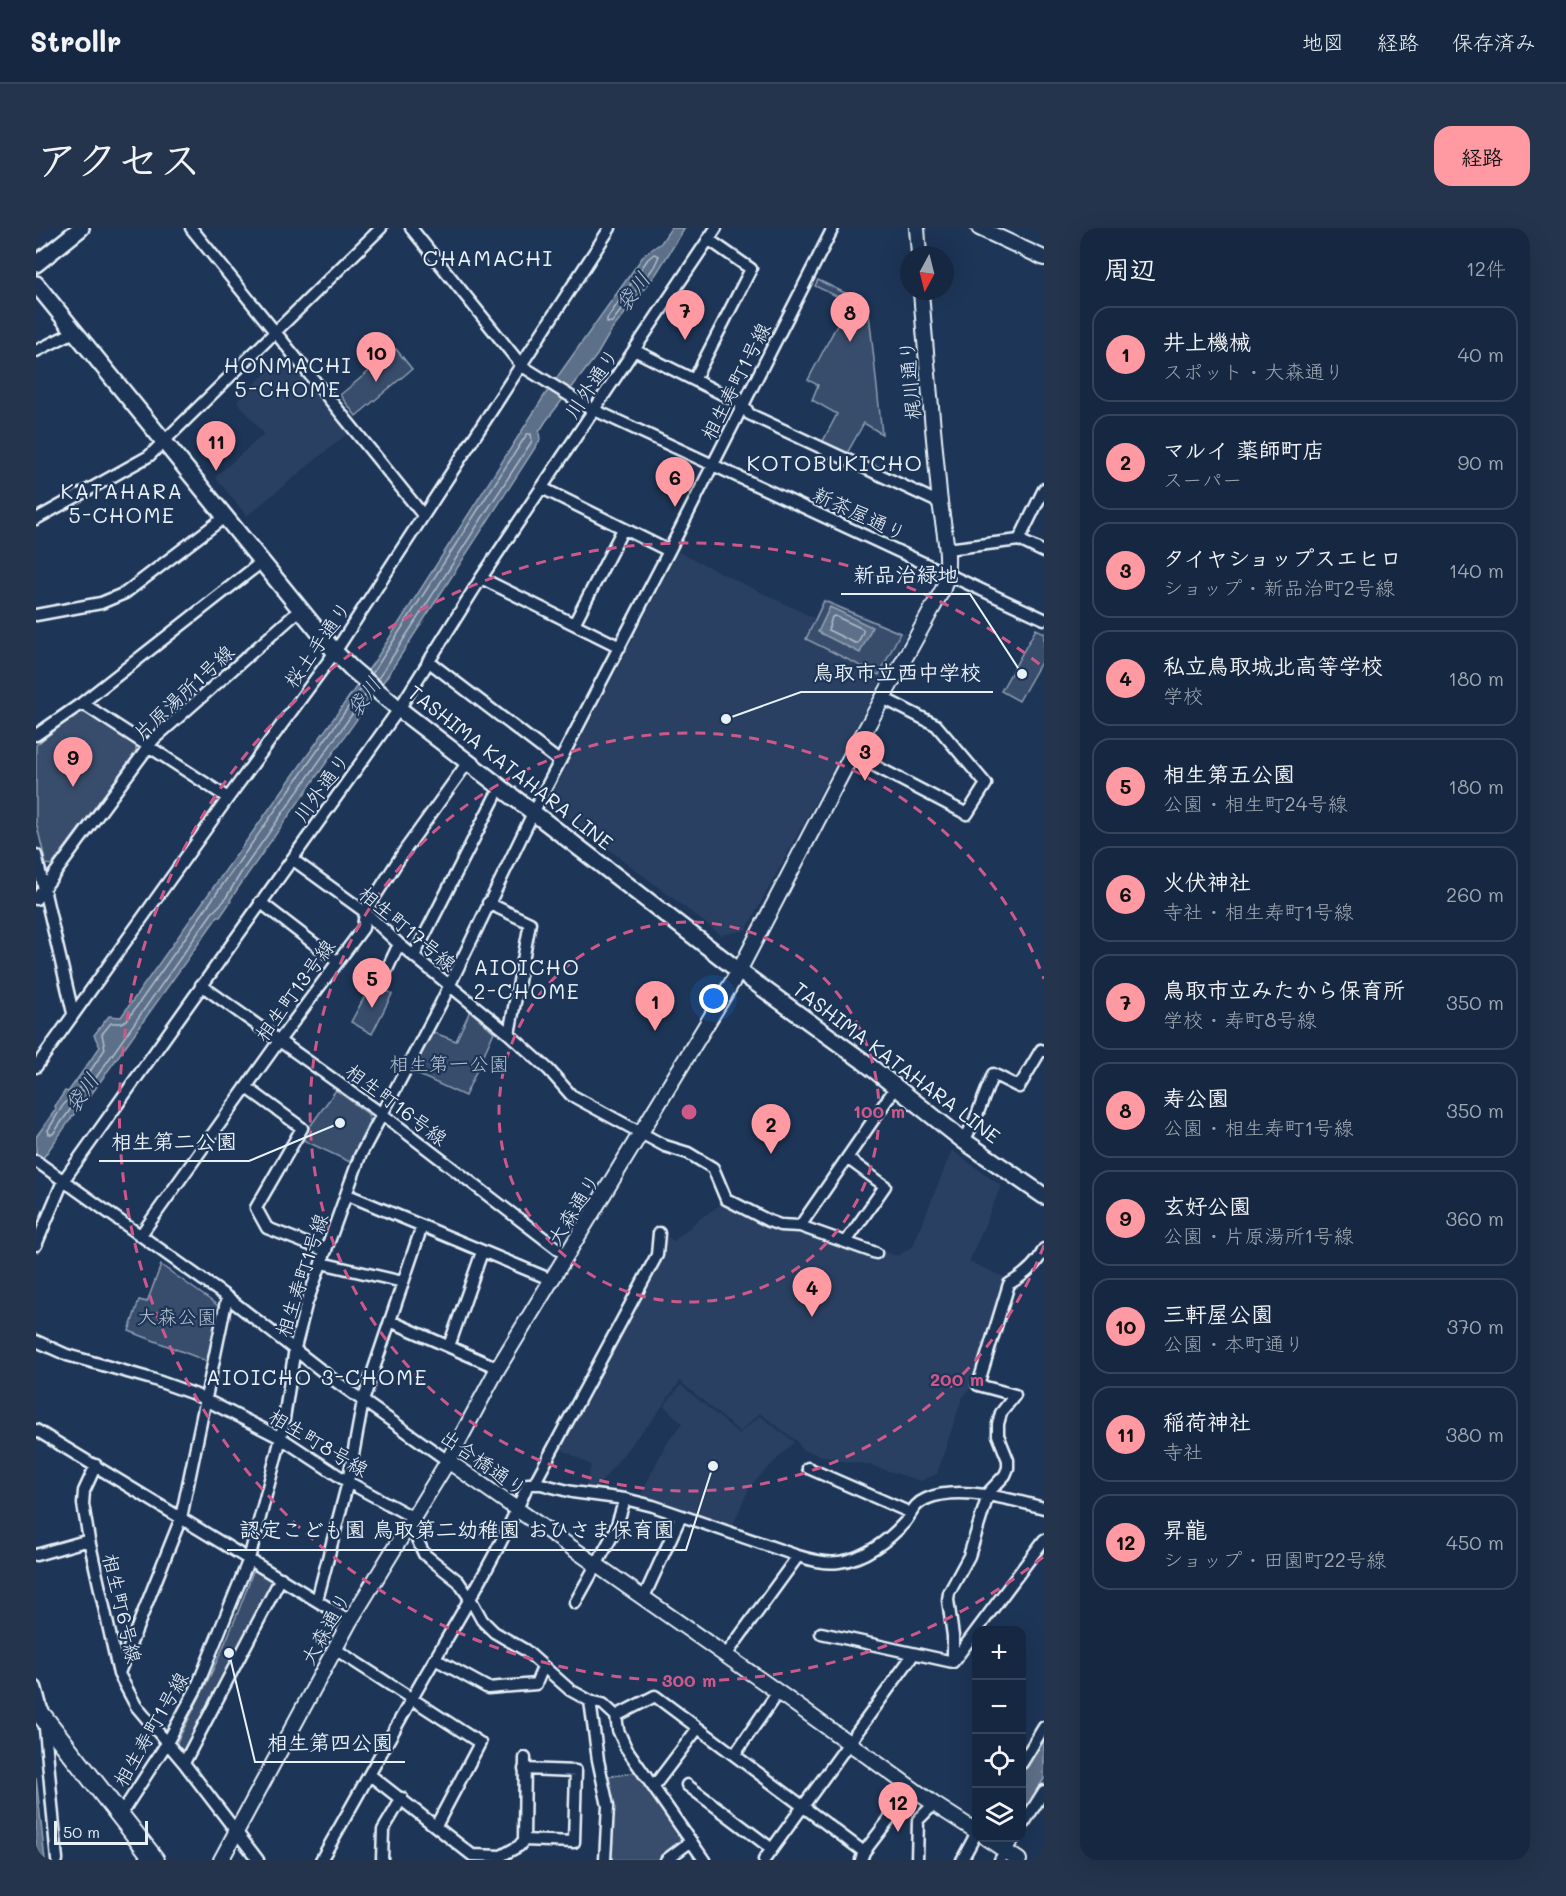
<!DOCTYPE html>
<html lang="ja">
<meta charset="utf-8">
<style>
:root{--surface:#162841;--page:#23344c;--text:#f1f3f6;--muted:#9ea6b1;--line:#35445a;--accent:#ff9aa2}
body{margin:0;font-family:Mali,"Klee One",sans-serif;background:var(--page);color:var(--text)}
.controls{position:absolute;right:18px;bottom:18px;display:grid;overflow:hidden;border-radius:12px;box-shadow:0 6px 24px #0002}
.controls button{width:54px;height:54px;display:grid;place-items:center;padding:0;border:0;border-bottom:2px solid var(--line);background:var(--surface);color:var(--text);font:30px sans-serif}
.compass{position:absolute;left:864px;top:18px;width:54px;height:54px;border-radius:50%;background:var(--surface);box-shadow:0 6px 24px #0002;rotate:187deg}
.scale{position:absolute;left:18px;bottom:15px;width:94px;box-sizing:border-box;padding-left:6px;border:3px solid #e8f1f8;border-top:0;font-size:16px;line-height:21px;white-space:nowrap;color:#e8f1f8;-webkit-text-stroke:4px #1d3557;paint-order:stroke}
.you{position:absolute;left:678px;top:771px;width:21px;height:21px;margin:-15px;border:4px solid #fff;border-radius:50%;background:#1a73e8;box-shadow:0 0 0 9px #1a73e833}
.badge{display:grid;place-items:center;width:39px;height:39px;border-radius:50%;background:var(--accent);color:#111;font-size:20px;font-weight:700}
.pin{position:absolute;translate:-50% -50px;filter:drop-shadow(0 2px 3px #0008)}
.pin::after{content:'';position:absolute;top:32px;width:21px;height:18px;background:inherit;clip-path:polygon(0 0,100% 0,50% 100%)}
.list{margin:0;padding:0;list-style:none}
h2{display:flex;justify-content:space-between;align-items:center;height:78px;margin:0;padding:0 24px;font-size:26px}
h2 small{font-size:20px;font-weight:400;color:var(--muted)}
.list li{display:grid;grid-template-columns:39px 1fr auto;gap:18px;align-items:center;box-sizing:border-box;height:96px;margin:0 12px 12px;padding:0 12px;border:2px solid var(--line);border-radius:18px}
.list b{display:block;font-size:22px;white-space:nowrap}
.list p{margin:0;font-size:20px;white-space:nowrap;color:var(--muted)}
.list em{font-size:20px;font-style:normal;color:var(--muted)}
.icon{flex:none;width:33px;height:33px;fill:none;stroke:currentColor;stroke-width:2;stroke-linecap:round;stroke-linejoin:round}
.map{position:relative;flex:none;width:1008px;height:1632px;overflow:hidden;border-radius:18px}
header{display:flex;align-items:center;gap:36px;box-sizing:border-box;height:84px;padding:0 30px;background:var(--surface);border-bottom:2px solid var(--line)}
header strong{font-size:28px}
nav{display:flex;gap:33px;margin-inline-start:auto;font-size:21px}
.intro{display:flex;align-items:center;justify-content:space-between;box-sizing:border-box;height:144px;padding:0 36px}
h1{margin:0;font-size:42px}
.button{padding:15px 27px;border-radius:18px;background:var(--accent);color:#111;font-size:21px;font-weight:700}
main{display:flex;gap:36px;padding:0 36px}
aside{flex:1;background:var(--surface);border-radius:18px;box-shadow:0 6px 24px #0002}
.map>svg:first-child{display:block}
.built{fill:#2a4162}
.green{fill:#374d6c;stroke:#909fb2;stroke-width:1.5}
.water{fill:#5d7089;stroke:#95a4b5;stroke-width:1.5}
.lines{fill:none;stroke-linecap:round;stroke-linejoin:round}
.shore{stroke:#b0bdcc;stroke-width:1.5}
.minor-casing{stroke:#e8f1f8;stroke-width:15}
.tertiary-casing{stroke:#e8f1f8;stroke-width:18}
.secondary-casing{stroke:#e8f1f8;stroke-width:20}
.trunk-casing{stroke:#e8f1f8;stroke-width:22}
.minor{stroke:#1d3557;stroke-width:10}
.tertiary{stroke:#1d3557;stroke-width:14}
.secondary{stroke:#1d3557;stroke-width:15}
.trunk{stroke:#1d3557;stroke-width:18}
.ring{fill:none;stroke:#cd598a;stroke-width:3;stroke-dasharray:10 8}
.labels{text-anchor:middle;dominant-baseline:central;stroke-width:4.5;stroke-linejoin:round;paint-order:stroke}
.street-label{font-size:20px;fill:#e8f1f8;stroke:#1d3557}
.park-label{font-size:20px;fill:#b3c0ce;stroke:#1d3557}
.water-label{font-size:21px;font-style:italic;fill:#b7c4d1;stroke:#1d3557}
.neighbourhood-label{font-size:21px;letter-spacing:1.5px;fill:#e8f1f8;stroke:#1d3557}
.quarter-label{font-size:22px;letter-spacing:1.5px;fill:#e8f1f8;stroke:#1d3557}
.centre{fill:#cd598a;stroke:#1d3557;stroke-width:3}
.ring-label{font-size:18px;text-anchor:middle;font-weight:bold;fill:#cd598a;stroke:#1d3557;stroke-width:4.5;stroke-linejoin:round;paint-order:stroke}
.leader{fill:none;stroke:#e8f1f8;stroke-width:2}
.callout-dot{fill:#e8f1f8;stroke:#1d3557;stroke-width:2}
.callout-label{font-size:21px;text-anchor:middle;font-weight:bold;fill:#e8f1f8;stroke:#1d3557;stroke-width:4.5;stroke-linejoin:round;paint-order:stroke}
</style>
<header>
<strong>Strollr</strong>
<nav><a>地図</a><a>経路</a><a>保存済み</a></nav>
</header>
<div class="intro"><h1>アクセス</h1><a class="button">経路</a></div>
<main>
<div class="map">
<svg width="1008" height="1632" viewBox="0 0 1008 1632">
<rect width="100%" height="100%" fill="#1d3557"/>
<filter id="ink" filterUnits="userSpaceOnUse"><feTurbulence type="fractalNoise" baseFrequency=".0167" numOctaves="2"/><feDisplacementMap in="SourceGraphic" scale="12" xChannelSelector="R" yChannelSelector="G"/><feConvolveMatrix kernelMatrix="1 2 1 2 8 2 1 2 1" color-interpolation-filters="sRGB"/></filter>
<g filter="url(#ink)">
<!-- built -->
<path class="built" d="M248,127L312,205L211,288L179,249L228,206L201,173Z
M642,324L778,390L787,370L870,406L710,702L685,707L512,575Z
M916,922L965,958L933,1034L970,1050L945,1144L943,1145L936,1159L926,1170L901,1246L885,1253L830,1236L805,1233L766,1222L761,1213L724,1185L704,1204L644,1153L615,1194L604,1205L559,1262L549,1261L555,1237L521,1219L571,1128L626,1005L638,1013L662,992L687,975L840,1028L846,1023L862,1028L877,1018Z
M645,1157L703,1206L724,1188L758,1214L714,1258L695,1301L603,1270L629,1218L646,1195L628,1178Z"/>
<!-- green -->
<path class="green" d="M782,52L832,76L846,206L828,195L810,227L786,215L801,186L776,172L782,157L772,152L813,74L779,58Z
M360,121L376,141L320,188L304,167Z
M788,373L864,405L843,447L770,411Z
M1000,401L1008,405V429L983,473L965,463Z
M42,484L51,485L100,517V524L16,637L10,636L0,594V517Z
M337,753L356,766L336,806L315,794Z
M434,783L458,804L429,868L376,844L396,804L420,813Z
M300,862L332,886L334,892L314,934L265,911Z
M125,1037L184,1079L173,1134L93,1103L103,1072L111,1074Z
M217,1343H221L237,1353V1356L147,1524H144L141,1521V1514C170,1458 197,1403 217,1343Z
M603,1544L649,1612L623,1632H573L570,1549Z"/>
<!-- water -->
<path class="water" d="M635,0H649L620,46L575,103L561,127L510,193L503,204L504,212L352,447L211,647L194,672L195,673L184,689L182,688L54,868H51L0,940V909L20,881L19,878L29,863L32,864L64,819L58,807L73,788L85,789L340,431L512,162L608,27L625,15Z
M794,379L836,399L824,425L782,404Z
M1008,1509V1551L986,1587V1544Z
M0,1549L9,1632H0Z"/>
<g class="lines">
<!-- shore -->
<path class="shore" d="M618,26L623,28L618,39L576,94L571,95V91L612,31Z
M799,388L827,401V404L822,415H819L792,402L796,389Z
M336,446L491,206H495L496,213L342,451
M325,461L91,792L85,795H75L66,806L69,821L43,860L44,864L52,861L176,685L188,673L206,643L331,465
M38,868L41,869V872L17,906H13L12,902C19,892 27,872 38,868Z"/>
<defs>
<path id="minor" d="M155,0L387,287
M375,0L486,138L550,178L1008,391
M598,122L708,177L713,186L904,275
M0,123L40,103
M658,152L715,41L672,11
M506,260L633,323
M0,291L113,228L345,0
M983,312L1008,324
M911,321L983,312L1008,261
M445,350L584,419
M0,387L65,375L89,365L190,288
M538,396L587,301
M392,433L523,533
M46,475L192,570
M0,507L46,475L227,333
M816,526L931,586L950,556L900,497L847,470
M0,627L37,785
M256,631L329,684L363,716L473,806L513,842L535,867L629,918L652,925L677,940L690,971L733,993L744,997L764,998L840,1025
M0,671L118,511L265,381
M224,674L302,734
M452,675L494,695L473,806
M378,728L459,569
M345,754L363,716
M165,757L346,886L531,1028
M0,839L192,570L299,424L574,0
M210,859L266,900L220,980L231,1000L290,1023
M928,913L939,892L957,846L983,859L1005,822L1008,823
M0,933L191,1069L299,1153L412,1233
M312,967L516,1052
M764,998L811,930
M104,1008L243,813L327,700L329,684L369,622L432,534
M810,1014L849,958L811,930L860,859
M0,1017L27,953L363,481L445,350L680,0
M285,1035L367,1054
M354,1093L462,1140
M0,1113L31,1127L116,1151L158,1166L245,1210L312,1254L376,1289
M413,1118L446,1024
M0,1202L314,1393
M60,1237L48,1263L47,1276L53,1312L83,1446L100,1478L148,1535L222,1632
M772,1240L875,1285
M498,1256L621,1027L623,1005
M373,1294L388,1326L422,1353L435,1372L446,1392L458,1404L489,1422L534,1462L554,1473L567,1476L580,1488L582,1502L590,1520L668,1632
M0,1327L53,1312
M608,1369L645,1288
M281,1372L312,1254L327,1173L386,998
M539,1375L579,1303L589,1271
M785,1405L917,1434
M299,1421L444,1515L400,1598
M690,1427L762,1328
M399,1431L452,1460L500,1456L507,1439
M917,1434V1408L912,1372L913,1365L933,1328L953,1264L969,1247L972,1240V1232L962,1207V1196L965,1185L979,1167L942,1157L973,1056C987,1048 1001,1037 1008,1021
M917,1434L1008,1312
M83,1445L145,1290L191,1069
M0,1459L8,1489L21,1632
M554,1473L562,1532L572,1578L569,1632
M580,1488L619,1468L662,1500L618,1558
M662,1500L828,1624L825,1632
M699,1526L742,1464
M148,1535L245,1350
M986,1535L1008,1499
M334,1547L436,1627L465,1628L483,1618L488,1612L538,1614L540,1543L488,1541
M651,1557L736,1621
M85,1586L131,1515L160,1461L213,1331L245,1210L259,1120L270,1077L324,928L404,777L498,583L633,323L797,0
M986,1598L1008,1563
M488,1612L489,1530
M828,1624L877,1560
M285,1632C319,1573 352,1512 386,1453C424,1388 463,1325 492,1256H505L536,1264L589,1271L617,1278L762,1328C775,1332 789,1336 803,1334C828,1331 853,1312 869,1294C876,1285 878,1276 890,1271C922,1257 975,1271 1008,1280
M346,1632L347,1602L366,1570
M630,1632L654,1614
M728,1632L877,1427
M881,1632L882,1592L898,1576
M926,1632L940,1606
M964,1632L978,1610"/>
<path id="tertiary" d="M881,0L883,27
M943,0L1008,30
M412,1233L742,1464L898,1576L940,1603
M950,1610L983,1632
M185,1632L314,1393L412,1233L462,1140L703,743L816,526L907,361C917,331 906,297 903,265C897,198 890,131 885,63"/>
<path id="secondary" d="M0,36L45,0
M0,56L299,424L316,441L363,481L703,743L827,833L928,913L1008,968"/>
<path id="trunk" d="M0,1480L119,1632"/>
</defs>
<!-- minor casing -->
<use href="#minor" class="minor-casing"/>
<!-- tertiary casing -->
<use href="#tertiary" class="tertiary-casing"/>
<!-- secondary casing -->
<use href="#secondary" class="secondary-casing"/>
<!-- trunk casing -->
<use href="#trunk" class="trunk-casing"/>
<!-- minor -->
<use href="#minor" class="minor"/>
<!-- tertiary -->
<use href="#tertiary" class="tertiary"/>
<!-- secondary -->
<use href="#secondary" class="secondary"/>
<!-- trunk -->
<use href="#trunk" class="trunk"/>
</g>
</g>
<!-- distance rings -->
<g class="ring">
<circle cx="653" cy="884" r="190"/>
<path d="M1008 1017A379 379 0 1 1 1008 751"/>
<path d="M1007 1329A569 569 0 1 1 1007 439"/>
</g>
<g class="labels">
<!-- street labels -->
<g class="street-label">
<text transform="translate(873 152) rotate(-95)">梶川通り</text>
<text transform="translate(699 153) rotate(-63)">相生寿町1号線</text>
<text transform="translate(555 155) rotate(-56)">川外通り</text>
<text transform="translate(824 285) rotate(25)">新茶屋通り</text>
<text transform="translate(281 416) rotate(-55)">桜土手通り</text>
<text transform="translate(147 464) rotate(-43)">片原湯所1号線</text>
<text transform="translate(475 539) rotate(38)">TASHIMA KATAHARA LINE</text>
<text transform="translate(285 559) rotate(-54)">川外通り</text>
<text transform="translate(372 700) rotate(40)">相生町17号線</text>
<text transform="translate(258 762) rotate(-54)">相生町13号線</text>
<text transform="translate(861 834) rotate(37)">TASHIMA KATAHARA LINE</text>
<text transform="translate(361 876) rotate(37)">相生町16号線</text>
<text transform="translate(537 981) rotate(-58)">大森通り</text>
<text transform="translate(265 1047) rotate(-72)">相生寿町1号線</text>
<text transform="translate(283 1214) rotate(31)">相生町8号線</text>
<text transform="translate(448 1234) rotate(35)">出合橋通り</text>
<text transform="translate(87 1380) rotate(77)">相生町6号線</text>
<text transform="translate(289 1400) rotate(-61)">大森通り</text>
<text transform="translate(114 1501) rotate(-60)">相生寿町1号線</text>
</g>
<!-- park labels -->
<g class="park-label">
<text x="413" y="835">相生第一公園</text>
<text x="141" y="1088">大森公園</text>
</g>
<!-- water labels -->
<g class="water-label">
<text transform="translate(596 63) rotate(-54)">袋川</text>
<text transform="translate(327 468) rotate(-55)">袋川</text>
<text transform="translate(45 864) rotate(-55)">袋川</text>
</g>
<!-- neighbourhood labels -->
<g class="neighbourhood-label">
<text x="252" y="136">HONMACHI<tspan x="252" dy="24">5-CHOME</tspan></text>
<text x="86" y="262">KATAHARA<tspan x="86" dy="24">5-CHOME</tspan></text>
<text x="491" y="738">AIOICHO<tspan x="491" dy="24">2-CHOME</tspan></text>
<text x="281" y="1148">AIOICHO 3-CHOME</text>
</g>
<!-- quarter labels -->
<g class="quarter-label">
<text x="452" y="29">CHAMACHI</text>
<text x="799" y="234">KOTOBUKICHO</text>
</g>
</g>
<circle cx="653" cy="884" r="9" class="centre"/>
<g class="ring-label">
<text x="843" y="890">100 m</text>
<text x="921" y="1158">200 m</text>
<text x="653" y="1459">300 m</text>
</g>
<!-- callouts -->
<path class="leader" d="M986 446L934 366H805M690 491L765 464H957M304 895L213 933H63M677 1238L650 1322H191M193 1425L219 1534H369"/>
<g class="callout-dot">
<circle cx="986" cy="446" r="6"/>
<circle cx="690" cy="491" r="6"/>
<circle cx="304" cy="895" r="6"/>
<circle cx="677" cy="1238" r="6"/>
<circle cx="193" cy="1425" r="6"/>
</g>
<g class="callout-label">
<text x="870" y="354">新品治緑地</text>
<text x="861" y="452">鳥取市立西中学校</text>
<text x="138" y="921">相生第二公園</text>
<text x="421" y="1309">認定こども園 鳥取第二幼稚園 おひさま保育園</text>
<text x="294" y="1522">相生第四公園</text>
</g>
</svg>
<div class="controls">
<button>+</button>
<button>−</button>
<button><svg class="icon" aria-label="locate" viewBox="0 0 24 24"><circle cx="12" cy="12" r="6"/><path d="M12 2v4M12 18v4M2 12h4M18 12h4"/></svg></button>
<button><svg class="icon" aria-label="layers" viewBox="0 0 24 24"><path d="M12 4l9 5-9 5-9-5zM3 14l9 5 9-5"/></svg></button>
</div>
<svg class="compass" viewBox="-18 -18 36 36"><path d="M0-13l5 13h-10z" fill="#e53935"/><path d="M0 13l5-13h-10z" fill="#9ea6b1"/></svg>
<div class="scale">50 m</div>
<div class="you"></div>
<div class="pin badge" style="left:619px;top:803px">1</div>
<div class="pin badge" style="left:735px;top:926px">2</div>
<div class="pin badge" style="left:829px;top:553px">3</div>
<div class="pin badge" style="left:776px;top:1089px">4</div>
<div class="pin badge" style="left:336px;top:780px">5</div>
<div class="pin badge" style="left:639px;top:279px">6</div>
<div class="pin badge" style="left:649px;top:112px">7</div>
<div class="pin badge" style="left:814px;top:114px">8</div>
<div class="pin badge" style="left:37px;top:559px">9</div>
<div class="pin badge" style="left:340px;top:154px">10</div>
<div class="pin badge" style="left:180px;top:243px">11</div>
<div class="pin badge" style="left:862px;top:1604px">12</div>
</div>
<aside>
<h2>周辺<small>12件</small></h2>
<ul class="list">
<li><span class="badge">1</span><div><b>井上機械</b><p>スポット · 大森通り</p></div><em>40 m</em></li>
<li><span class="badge">2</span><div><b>マルイ 薬師町店</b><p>スーパー</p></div><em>90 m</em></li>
<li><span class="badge">3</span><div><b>タイヤショップスエヒロ</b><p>ショップ · 新品治町2号線</p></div><em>140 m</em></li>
<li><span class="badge">4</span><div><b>私立鳥取城北高等学校</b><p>学校</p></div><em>180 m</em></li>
<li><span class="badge">5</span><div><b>相生第五公園</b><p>公園 · 相生町24号線</p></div><em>180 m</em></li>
<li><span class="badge">6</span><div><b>火伏神社</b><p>寺社 · 相生寿町1号線</p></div><em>260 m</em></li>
<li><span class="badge">7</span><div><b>鳥取市立みたから保育所</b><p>学校 · 寿町8号線</p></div><em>350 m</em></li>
<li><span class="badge">8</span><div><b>寿公園</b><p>公園 · 相生寿町1号線</p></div><em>350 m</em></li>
<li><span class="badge">9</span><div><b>玄好公園</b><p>公園 · 片原湯所1号線</p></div><em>360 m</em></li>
<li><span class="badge">10</span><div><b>三軒屋公園</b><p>公園 · 本町通り</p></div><em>370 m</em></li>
<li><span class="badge">11</span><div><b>稲荷神社</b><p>寺社</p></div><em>380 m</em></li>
<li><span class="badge">12</span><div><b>昇龍</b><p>ショップ · 田園町22号線</p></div><em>450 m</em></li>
</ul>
</aside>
</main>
